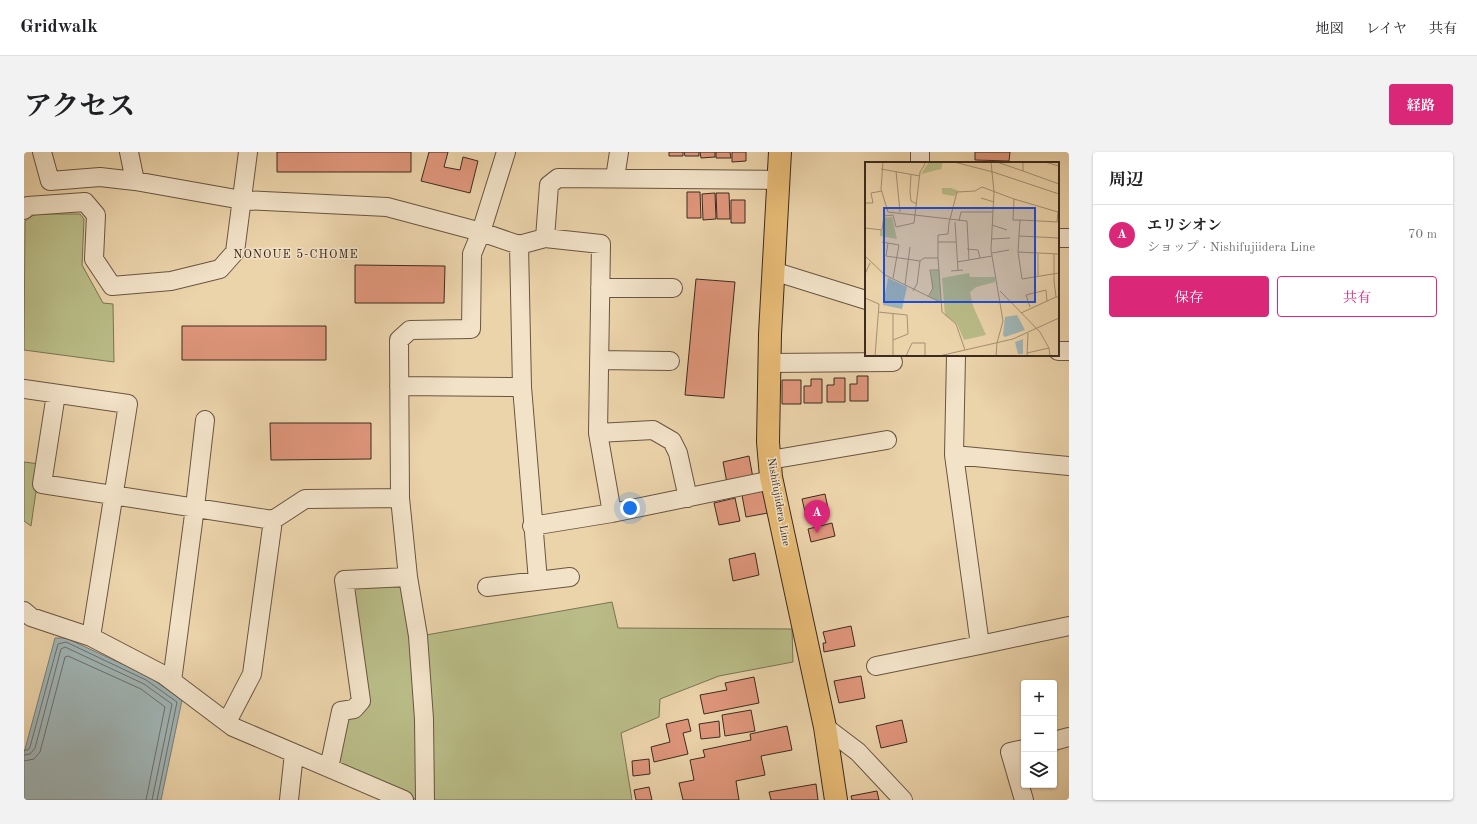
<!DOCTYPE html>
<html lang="ja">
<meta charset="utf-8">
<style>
:root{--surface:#fff;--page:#f2f2f2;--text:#202124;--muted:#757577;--line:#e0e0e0;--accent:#db2777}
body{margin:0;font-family:"Old Standard TT","Noto Serif JP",serif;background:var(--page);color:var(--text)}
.controls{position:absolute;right:12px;bottom:12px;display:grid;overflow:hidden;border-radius:4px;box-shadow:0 1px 3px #0004}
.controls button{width:36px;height:36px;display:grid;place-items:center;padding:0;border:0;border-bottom:1px solid var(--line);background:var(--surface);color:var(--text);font:20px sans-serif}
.you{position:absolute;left:606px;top:356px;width:14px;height:14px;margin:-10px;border:3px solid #fff;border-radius:50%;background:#1a73e8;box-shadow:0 0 0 6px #1a73e833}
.badge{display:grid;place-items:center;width:26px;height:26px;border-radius:50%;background:var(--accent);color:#fff;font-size:13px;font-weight:700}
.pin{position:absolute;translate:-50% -33px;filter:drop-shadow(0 1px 2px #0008)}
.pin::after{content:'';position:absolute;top:21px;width:14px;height:12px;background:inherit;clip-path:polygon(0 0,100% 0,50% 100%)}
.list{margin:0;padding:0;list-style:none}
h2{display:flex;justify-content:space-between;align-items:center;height:52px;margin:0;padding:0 16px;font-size:17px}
h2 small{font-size:13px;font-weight:400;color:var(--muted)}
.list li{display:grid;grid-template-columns:26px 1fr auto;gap:12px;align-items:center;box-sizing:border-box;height:60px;padding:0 16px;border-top:1px solid var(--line)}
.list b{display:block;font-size:15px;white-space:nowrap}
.list p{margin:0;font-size:13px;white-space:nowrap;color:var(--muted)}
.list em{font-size:13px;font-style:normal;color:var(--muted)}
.actions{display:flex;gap:8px;padding:12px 16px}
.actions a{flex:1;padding:9px 0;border:1px solid var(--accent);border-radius:4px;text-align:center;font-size:14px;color:var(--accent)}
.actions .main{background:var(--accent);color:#fff}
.icon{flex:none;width:22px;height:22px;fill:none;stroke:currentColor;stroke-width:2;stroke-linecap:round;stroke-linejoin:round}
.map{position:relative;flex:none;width:1045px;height:648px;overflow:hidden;border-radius:4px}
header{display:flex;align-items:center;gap:24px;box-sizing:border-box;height:56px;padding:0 20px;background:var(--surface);border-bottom:1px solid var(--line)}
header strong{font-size:19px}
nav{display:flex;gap:22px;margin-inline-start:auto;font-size:14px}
.intro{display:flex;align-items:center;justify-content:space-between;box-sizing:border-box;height:96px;padding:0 24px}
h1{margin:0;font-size:28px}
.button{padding:10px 18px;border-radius:4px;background:var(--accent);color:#fff;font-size:14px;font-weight:700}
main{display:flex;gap:24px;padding:0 24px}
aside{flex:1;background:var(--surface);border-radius:4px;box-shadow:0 1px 3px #0004}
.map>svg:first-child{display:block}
.green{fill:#b9bc87;stroke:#7a7454}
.water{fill:#9fb4b5;stroke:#777d79}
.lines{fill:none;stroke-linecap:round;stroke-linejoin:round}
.shore{stroke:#6e706a;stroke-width:1}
.building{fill:#df967b;stroke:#3c2b20}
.minor-casing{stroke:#685542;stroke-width:20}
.major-casing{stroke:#3c2b20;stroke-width:24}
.minor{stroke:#f2e2c8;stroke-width:18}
.major{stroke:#e6ba75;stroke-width:22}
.labels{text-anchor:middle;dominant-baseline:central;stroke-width:3;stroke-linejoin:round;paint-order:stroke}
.street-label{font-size:11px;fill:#3c2b20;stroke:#f2e2c8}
.neighbourhood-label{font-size:12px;letter-spacing:1px;fill:#3c2b20;stroke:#f2e2c8}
.inset-road{fill:none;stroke:#a59073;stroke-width:1}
.view{fill:#1d4ed8;fill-opacity:0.15;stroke:#1d4ed8;stroke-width:2}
.inset-edge{fill:none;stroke:#3c2b20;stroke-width:2}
</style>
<header>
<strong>Gridwalk</strong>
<nav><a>地図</a><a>レイヤ</a><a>共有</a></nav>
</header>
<div class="intro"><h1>アクセス</h1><a class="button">経路</a></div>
<main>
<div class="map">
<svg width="1045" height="648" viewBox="0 0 1045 648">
<rect width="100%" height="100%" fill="#ebd3aa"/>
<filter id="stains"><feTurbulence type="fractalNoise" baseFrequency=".005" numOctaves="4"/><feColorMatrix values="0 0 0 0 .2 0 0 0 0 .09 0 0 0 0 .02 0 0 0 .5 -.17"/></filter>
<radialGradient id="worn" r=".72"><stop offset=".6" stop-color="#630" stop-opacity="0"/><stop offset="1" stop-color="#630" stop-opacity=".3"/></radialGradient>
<!-- green -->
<path class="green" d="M11,62H56L60,67L58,113L79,151L89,152L90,210L0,198L1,69Z
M0,310L16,312L7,374L0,369Z
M380,431L389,488L393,648L312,613L322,564L333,563L326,433Z
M588,450L594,476L768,477L769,510L695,524L636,547L635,565L597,581L608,648H408L409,573L402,483Z"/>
<!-- water -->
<path class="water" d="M31,486H42L124,524L158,548L137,648H0V601Z"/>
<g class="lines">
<!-- shore -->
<path class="shore" d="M0,598H4L6,595L34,492L42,490L122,528L153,550L133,648
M0,603L6,602L11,596L37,497L41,495L120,532L148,552L128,648
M0,609L10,607L16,600L41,505L44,504L117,537L141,555L122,648"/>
</g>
<!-- building -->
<path class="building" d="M253,0H387V20H253Z
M405,0H424L420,15L436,18L439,5L454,9L446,41L397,29Z
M645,0H659V4H645Z
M660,0H675V4H661Z
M676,0H691V5L677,6Z
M692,0H706L707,6H692Z
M708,0H722V9L708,10Z
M951,0H986L985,9L951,8Z
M663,40H676L677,66H663Z
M691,41L692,67L679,68L678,42Z
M692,41H705L706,67H693Z
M707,48H721V71H707Z
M331,113L421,114L420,151H331Z
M672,127L711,130L700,246L661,243Z
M158,174H302V208H158Z
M833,224H844V249H826V232H833Z
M810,226H821V250H803V233H810Z
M787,227H798V251H780V234H787Z
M758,228H777V252H758Z
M246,271H347V307L247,308Z
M725,304L729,326L703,331L699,310Z
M739,339L744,361L722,365L718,343Z
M801,342L804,356L781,360L778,347Z
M711,346L716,369L695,373L690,351Z
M808,371L811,384L787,390L784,377Z
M731,401L735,423L709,429L705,407Z
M827,474L831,494L800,500L799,491H802L799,480Z
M837,524L841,546L815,551L810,529Z
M730,525L735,551L680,562L676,543L703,538L701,531Z
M727,558L731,579L701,584L698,563Z
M664,567L667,579L659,581L664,602L630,610L627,595L646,590L642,572Z
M878,568L883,590L857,596L852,574Z
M695,569L696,585L677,587L675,572Z
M763,574L768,598L737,604L741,623L712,629L715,648H659L655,631L670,628L666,608L681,605L679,598L727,588L726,582Z
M625,607L626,622L609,624L608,609Z
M792,632L794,648H747L745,640Z
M625,635L628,648H612L610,638Z
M853,639L855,648H828L827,644Z"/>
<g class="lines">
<defs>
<path id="minor" d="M18,0L26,29L76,25L111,29L218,48L363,55L457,80L495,93L521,86L577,92L574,281L588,361
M105,0L111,29
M896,11V0
M591,26L595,0
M0,58L4,54L61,50L72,63L70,107L88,134L147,129L196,117L211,100L224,0
M521,86L525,33L534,26L755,28
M1034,86H1045
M495,93L498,235L514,429
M749,119L842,148
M576,136H649
M1034,199H1045
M932,203L930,303L956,493L1045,474
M575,208L646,209
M745,211L869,210
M375,234L498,235
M0,237L104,252L67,485
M32,242L18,332L249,368
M574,281L629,278L648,289L654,301L664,346
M930,303L1045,314
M746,308L863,288
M508,374L588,361L748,328
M463,435L546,425
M0,459L7,465L67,485L140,523L209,575L380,648
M852,514L956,493
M148,529L171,355L181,268
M203,570L228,522L249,368L281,347L376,346
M801,575L834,600L879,648
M1030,589L1045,585
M1000,597L986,600L1000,648
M305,616L317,559L330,557L337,549L320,428L384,425
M265,648L270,601
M401,648L400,567L394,484L384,425L376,346L375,188L386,178L447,177L448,102L457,80L482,0"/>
<path id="major" d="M756,0L746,182L744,290L747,325L801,575L812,648"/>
</defs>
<!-- minor casing -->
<use href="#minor" class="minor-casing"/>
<!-- major casing -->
<use href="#major" class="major-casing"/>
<!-- minor -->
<use href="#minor" class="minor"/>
<!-- major -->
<use href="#major" class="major"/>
</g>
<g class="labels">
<!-- street labels -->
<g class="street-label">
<text transform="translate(754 350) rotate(80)">Nishifujiidera Line</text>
</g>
<!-- neighbourhood labels -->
<g class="neighbourhood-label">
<text x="272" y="103">NONOUE 5-CHOME</text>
</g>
</g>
<!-- overview -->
<g transform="translate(841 10)">
<rect width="194" height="194" fill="#ebd3aa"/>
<path d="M64,0H78L76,7L56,12ZM77,26H86L94,29L89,34L77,32ZM27,55L32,77L15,74V68L19,69V56ZM74,108L76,140L64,135L67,128L66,109ZM104,111L105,115H130V120L111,125L105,130L108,144L121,173L99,178L92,162L80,153L77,116Z" fill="#b9bc87"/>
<path d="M23,116L42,125L37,147L18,143ZM152,153L160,168L140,175L138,173L140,155ZM158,177V192H153L150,180Z" fill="#9fb4b5"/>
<path class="inset-road" d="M18,0L16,27L23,50L102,59L104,98M89,0L128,10L194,32M126,0L129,30L126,88L138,159L132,181M132,0L158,9V0M180,0L194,4M16,7L55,14M31,9L35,50M158,9L194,22M46,12L45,30L46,39L52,42M116,36L129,40M149,37L193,50L192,59M0,41H8L6,31L17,29M155,58L194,60M94,59L96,50H128M90,60L93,108M127,63L142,68M0,66L17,68L19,54L28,53L31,65L49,61L55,10L60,2L58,0M154,74L194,76M127,77L145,76M17,80L34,83L28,116M73,80H91M23,81L21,94L55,99M102,87L113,88L115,96M153,90L194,92M127,91L144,88M189,92V119L191,135H194M0,94L20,113L77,141M92,100L127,94M86,109L98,108M0,112L5,101M173,114V92M40,123L45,85M48,129L52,122L55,99L59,96H73M135,129L175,170L184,186L185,194M63,135L68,126L65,108H74M0,136L14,142L10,194M165,145L161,133L181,128L182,139M13,150L42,153L43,172L28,178M28,151V194M156,151L191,135M100,188L91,162L77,150L73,96V73L83,72L84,61L92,30L110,29L117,25L149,37L148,58H155L153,90L157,117L194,111M162,191L184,186M41,194L47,181H60V194M74,194L148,177L194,156M131,194L132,181M162,194L163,171"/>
<path class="view" d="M19,46H170V140H19Z"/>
<rect width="194" height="194" class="inset-edge"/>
</g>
<rect width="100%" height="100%" filter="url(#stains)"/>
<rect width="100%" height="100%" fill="url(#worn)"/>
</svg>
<div class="controls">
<button>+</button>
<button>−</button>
<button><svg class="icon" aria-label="layers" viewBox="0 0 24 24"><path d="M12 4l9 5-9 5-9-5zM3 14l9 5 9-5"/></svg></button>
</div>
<div class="you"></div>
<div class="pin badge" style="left:793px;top:381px">A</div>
</div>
<aside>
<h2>周辺<small></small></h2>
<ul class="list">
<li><span class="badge">A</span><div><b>エリシオン</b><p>ショップ · Nishifujiidera Line</p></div><em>70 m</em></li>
</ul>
<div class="actions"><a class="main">保存</a><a>共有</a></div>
</aside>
</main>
